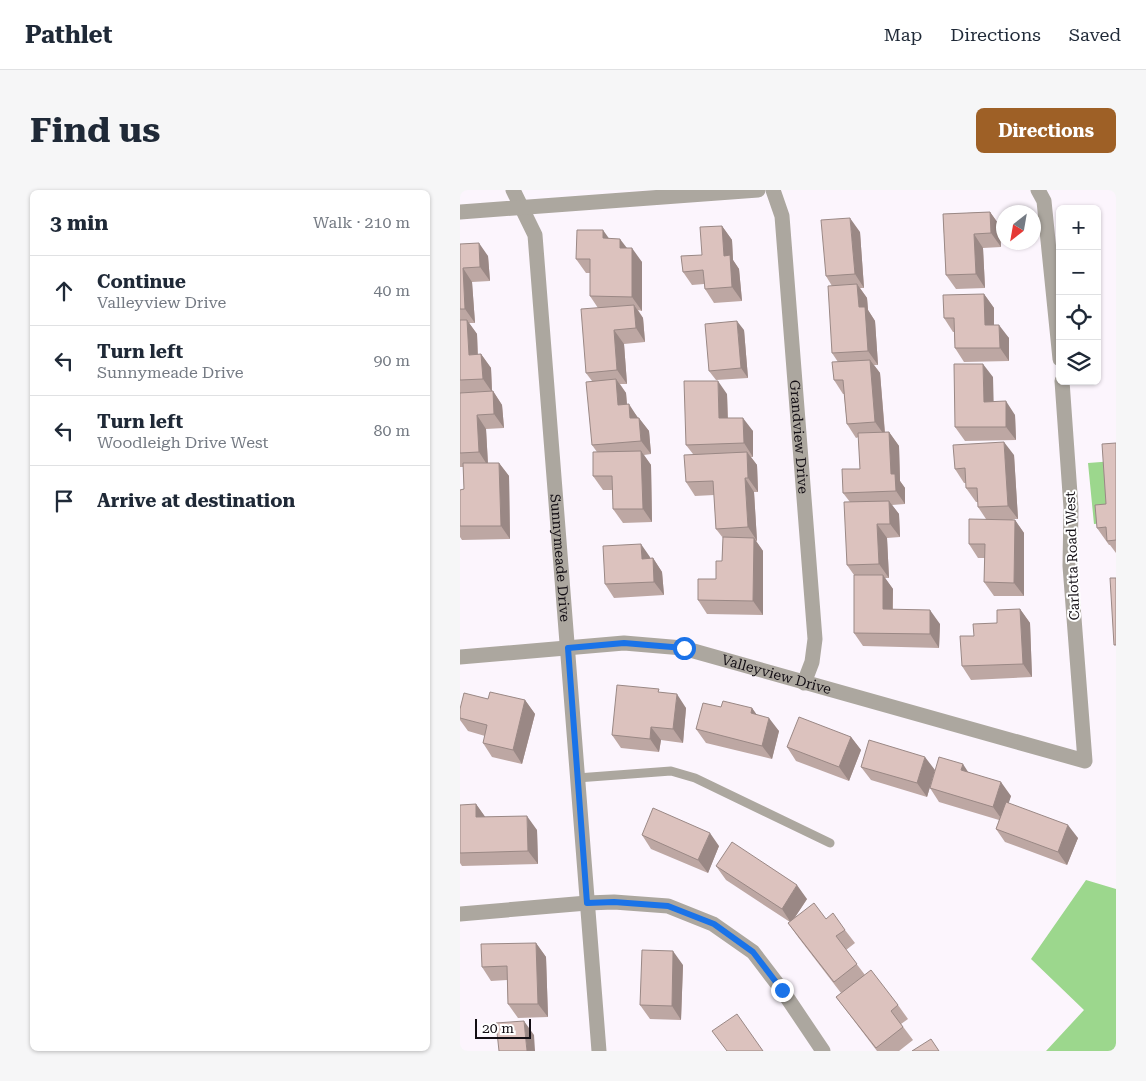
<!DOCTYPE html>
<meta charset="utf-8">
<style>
:root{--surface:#fff;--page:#f6f6f7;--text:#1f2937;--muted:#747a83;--line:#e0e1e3;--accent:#9e6026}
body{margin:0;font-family:"Roboto Serif",serif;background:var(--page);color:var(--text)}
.controls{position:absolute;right:15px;top:15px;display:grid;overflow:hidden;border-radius:8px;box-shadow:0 1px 4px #0004}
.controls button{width:45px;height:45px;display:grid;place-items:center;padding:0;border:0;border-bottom:1px solid var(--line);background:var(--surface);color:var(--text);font:25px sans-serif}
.compass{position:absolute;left:536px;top:15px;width:45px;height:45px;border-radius:50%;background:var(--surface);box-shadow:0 1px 4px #0004;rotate:211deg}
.scale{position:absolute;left:15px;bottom:12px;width:56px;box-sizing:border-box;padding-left:5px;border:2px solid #130e14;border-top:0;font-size:14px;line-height:18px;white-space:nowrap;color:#130e14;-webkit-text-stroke:4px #fff;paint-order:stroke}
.stop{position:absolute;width:15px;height:15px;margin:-11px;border:4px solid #1a73e8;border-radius:50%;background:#fff}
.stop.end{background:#1a73e8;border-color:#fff;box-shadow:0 1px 5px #0008}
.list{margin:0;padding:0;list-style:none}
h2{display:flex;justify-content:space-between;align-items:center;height:65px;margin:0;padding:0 20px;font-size:21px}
h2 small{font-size:16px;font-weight:400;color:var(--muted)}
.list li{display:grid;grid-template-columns:32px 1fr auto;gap:15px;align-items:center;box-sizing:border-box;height:70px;padding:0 20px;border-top:1px solid var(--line)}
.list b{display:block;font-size:19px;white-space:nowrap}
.list p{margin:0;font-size:16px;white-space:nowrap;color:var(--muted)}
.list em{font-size:16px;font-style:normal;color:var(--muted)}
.icon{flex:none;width:28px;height:28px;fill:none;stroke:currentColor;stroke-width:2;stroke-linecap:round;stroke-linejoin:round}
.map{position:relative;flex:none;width:656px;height:861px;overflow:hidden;border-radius:8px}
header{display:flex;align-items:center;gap:30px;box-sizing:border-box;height:70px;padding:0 25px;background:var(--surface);border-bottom:1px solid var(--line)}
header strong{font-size:24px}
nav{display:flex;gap:28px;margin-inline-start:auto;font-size:18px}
.intro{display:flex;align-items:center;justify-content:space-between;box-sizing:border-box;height:120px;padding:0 30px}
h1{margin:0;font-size:35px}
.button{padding:12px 22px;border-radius:8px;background:var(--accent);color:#fff;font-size:18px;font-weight:700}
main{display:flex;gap:30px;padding:0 30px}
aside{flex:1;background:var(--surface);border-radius:8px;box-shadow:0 1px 4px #0004}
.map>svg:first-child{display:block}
.green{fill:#9cd78d}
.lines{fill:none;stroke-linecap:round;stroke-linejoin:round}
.service{stroke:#aca79f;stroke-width:9}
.minor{stroke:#aca79f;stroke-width:15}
.tertiary{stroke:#aca79f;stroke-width:15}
.wall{fill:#bda7a3}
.shaded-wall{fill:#9a8885}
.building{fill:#dcc2be;stroke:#9a8885}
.route{stroke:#1a73e8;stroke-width:6}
.labels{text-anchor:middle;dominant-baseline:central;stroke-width:4;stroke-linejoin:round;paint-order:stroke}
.street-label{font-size:14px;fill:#130e14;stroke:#fff}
</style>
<header>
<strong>Pathlet</strong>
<nav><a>Map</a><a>Directions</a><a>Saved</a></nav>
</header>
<div class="intro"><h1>Find us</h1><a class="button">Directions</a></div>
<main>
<aside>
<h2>3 min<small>Walk · 210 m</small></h2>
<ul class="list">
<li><svg class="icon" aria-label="ahead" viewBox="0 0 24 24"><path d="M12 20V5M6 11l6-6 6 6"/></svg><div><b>Continue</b><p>Valleyview Drive</p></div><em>40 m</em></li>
<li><svg class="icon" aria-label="left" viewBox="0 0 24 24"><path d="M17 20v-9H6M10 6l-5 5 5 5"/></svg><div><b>Turn left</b><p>Sunnymeade Drive</p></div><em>90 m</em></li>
<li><svg class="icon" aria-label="left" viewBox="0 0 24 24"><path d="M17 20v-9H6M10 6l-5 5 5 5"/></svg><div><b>Turn left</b><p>Woodleigh Drive West</p></div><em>80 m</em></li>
<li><svg class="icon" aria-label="arrive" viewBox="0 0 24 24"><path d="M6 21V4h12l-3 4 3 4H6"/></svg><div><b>Arrive at destination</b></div></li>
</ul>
</aside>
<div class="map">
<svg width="656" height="861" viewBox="0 0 656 861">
<rect width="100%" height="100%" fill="#fcf5fd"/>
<!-- green -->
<path class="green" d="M654,271L656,332L634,334L628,273Z
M626,690L656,699V861H586L624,820L571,769Z"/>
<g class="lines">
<!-- service -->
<path class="service" d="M117,588L211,581L235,588L370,653"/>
<!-- minor -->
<g class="minor">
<path id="s1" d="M53,0L75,45L139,861"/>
<path id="s2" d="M313,0L322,26L355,449L352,472L344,493"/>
<path d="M578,0L584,11L600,169"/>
<path id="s3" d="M0,467L164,453L223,458L625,571L610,376L611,318L602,191"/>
<path d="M0,724L127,713L154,712L208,716L253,734L293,762L322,800L363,861"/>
</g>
<!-- tertiary -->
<path class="tertiary" d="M0,22L298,0"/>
</g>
<!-- wall -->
<path class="wall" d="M530,22L540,36L541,57L523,58L525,98L496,99L486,85L483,24Z
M262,36L272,50L273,70L279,79L282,111L254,113L245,99L244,94L232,95L223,82L242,65Z
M400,42L404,98H400L407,108L408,120L415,131L418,175H414L420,183L425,242H429L439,256L440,291L445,298V314L432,315L439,324L440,347L427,348L429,388H425L433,399V419L480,434L479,458L403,456L394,443V385L387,375L390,312L383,303L400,279L399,247L396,248L387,234L384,204H383L374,190L378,172L372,163V96L366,86Z
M149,48L167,58L182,72V121L178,120L183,128L185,152L164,154L167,194H160L166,203L167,214L189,241L191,264L184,265L191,275L192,332L163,333L153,319V300H143L133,286L137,262L132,255V191L126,183L138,118L130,106V83H126L116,69Z
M0,54L28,66L30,91L12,92L15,133H9L17,144L18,165L21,164L31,178L32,201H33L42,215L44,238L26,239L28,273H39L49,286L50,349L2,350L0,347V300L4,299L3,277H0Z
M524,104L534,118V135L549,148V171L504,172L495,158L494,142H493L484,128Z
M284,140L288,188L256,190L249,181Z
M533,187V212L555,225L556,250L505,251L495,237Z
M267,204L268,228L293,241V267H291L297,275L298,302H294L297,351H296L303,361V425L247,424L238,410L256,389L262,371L263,348L256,339L254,305L235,306L226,292L233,264L226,255Z
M656,253V363L650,355H649L637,338L646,314Z
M554,265L558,329H552L555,330L564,343V406H534L524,392L525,368H518L509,354L526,329L518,317V312H516L506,298V293H504L495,279Z
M190,367V369L193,368L202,382L204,405L154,408L145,394Z
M560,419L570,433L572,487L511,490L502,476L514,446Z
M201,502L226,518L223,553L201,550L199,562L161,558L152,545Z
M65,510L75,524L62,574L32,567L23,553L25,546L8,541L0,530V519Z
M261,517L292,518L296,524L319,541L312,569L246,553L236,539Z
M391,547L401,560L389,591L336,571L327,557Z
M401,577L475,580L467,607L411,590Z
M508,582L551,606L548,613L618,648L607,675L545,652L536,639L539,630L479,612L470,598Z
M16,614L25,627L77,640L78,674L2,676L0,673V663Z
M182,645L259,656L248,683L191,659Z
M256,676L347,709L334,729H366L385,740L395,753L386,760L405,785L438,815L448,829L441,834L453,850L439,861H417L376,807L381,803L338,747L328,733L330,732L266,690Z
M76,753L86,767L88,827L58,828L48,814L47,790L31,791L22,777Z
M223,775L221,830L190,829L180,815Z"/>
<!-- shaded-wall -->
<path class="shaded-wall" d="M530,22L540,36L541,57L531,43Z
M390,28L400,42L404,98L395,84Z
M262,36L272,50L273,70L279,79L282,111L272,97L264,66Z
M143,40L153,54L143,48Z
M514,44L523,58L525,98L516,84Z
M160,49L170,62L160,58Z
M19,53L28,66L30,91L20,77Z
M172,58L182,72V121L172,107Z
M3,78L12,92L15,133L5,119Z
M397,94L407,108L408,120L415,131L418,175L408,161L399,117Z
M524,104L534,118V148L525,135Z
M174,115L183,128L185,152L176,138Z
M7,130L17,144L18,179L9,165Z
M277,131L284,140L288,188L281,178Z
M539,135L549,148V171L540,158Z
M154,140L164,154L167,194L157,180Z
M21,164L31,178L32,202L23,189Z
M410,170L420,183L425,246L415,232Z
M523,174L533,187L534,225L524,212Z
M156,189L166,203L168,229L158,215Z
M258,191L267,204L268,242L259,228Z
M33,201L42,215L44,238L34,224Z
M546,211L555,225L556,250L546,237Z
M169,214L178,228H170Z
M17,225L26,239L28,276L19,262Z
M179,228L189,241L191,264L181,251Z
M283,228L293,241V267L284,253Z
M429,242L439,256L440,291L445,298V314L436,301L431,284Z
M544,252L554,265L558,329L548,316Z
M181,261L191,275L192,332L183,319Z
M287,262L297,275L298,302L288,288Z
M39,273L49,286L50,349L41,336Z
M285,288L294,302L297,351L288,337Z
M429,311L439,324L440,347L430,334Z
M555,330L564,343V406L554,393Z
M417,334L427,348L429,388L419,374Z
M294,348L303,361V425L293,411Z
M181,354L190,367L191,383L182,369Z
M193,368L202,382L204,405L194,392Z
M423,385L433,399L432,433L423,419Z
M560,419L570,433L572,487L563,474Z
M470,420L480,434L479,458L470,444Z
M217,504L226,518L223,553L213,539Z
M65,510L75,524L62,574L53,560Z
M292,518L302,532L291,523Z
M309,528L319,541L312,569L302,556Z
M191,537L201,550L199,562L190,549Z
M391,547L401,560L389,591L379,577Z
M465,567L475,580L467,607L457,593Z
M503,574L512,588L501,580Z
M541,592L551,606L543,631L533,617Z
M16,614L26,628L16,627Z
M67,626L77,640L78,674L68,661Z
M608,635L618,648L607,675L598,662Z
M250,643L259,656L248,683L238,670Z
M337,695L347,709L331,733L322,719Z
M76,753L86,767L88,827L78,814Z
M213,761L223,775L221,830L212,816Z
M64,831L74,845L75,861H67Z"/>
<!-- building -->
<path class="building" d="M530,22L531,43L514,44L516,84L486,85L483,24Z
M390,28L395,84L366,86L361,30Z
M262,36L264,66L270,65L272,97L245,99L243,80L223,82L221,66L242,65L240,37Z
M117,40H143V48L160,49V58H172V107L130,106V69H116Z
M19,53L20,77L3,78L5,119H0V54Z
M397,94L399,117H405L408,161L372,163L368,96Z
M524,104L525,135H539L540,158H495L494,128H484L483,105Z
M174,115L176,138L154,140L157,180L126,183L121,119Z
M0,130H7L9,165L21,164L23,189L0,190Z
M277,131L281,178L249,181L245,134Z
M410,170L415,232L387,234L383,190H374L372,172Z
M494,174H523L524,212L546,211V237H495Z
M156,189L158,215L169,214L170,228H179L181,251L132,255L126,192Z
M224,191H258L259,228H283L284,253L226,255Z
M33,201L34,224L17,225L19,262L0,263V203Z
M429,242L431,284H435L436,301L383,303L382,279H400L398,243Z
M544,252L548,316L518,317L517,298H506L505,278L495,279L493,255Z
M656,253V350L647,351L646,337L637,338L635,315L646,314L642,254Z
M181,261L183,319H153L152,286H133V262Z
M287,262L288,288H285L288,337L256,339L253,291L226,292L224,265Z
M3,273H39L41,336H0V300L4,299Z
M429,311L430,334H417L419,374L387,375L384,312Z
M509,329L555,330L554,393L524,392L525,354H509Z
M263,347L294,348L293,411L238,410V389H256V371H262Z
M181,354L182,369L193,368L194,392L145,394L143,356Z
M394,385H423V419L470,420V444L394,443Z
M650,388H656V455H654Z
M560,419L563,474L502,476L500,446H514L513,434L537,433V420Z
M157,495L199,499L198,502L217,504L213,539L191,537L190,549L152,545Z
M30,502L65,510L53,560L23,553L27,535L0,528V519L4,503L28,509Z
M263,511L292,518L291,523L309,528L302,556L236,539L243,513L261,517Z
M339,527L391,547L379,577L327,557Z
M409,550L465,567L457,593L401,577Z
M479,567L503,574L501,580L541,592L533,617L470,598Z
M546,612L608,635L598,662L536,639Z
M16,614V627L67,626L68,661L0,663V615Z
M193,618L250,643L238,670L182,645Z
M272,652L337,695L322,719L256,676Z
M354,713L366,729L373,723L385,740L376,746L397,774L374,792L328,733Z
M76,753L78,814H48L47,776L22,777L21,754Z
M182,760L213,761L212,816L180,815Z
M411,780L438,815L431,821L443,837L416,858L376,807Z
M277,824L303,861H267L252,841Z
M64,831L67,861H39L36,833Z
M471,849L479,861H452Z"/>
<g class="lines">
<!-- route -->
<path class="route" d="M224,458L164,453L108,458L127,713L154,712L208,716L254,734L293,762L322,800"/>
</g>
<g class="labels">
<!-- street labels -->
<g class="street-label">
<text stroke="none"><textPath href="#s2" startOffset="249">Grandview Drive</textPath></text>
<text transform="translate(612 366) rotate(-92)">Carlotta Road West</text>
<text stroke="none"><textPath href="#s1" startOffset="374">Sunnymeade Drive</textPath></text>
<text stroke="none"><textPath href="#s3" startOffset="321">Valleyview Drive</textPath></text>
</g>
</g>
</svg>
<div class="controls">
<button>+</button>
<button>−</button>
<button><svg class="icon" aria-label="locate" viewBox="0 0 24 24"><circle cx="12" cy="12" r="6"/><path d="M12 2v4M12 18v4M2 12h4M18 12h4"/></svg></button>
<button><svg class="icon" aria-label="layers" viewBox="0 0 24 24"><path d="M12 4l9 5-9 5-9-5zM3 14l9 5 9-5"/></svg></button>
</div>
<svg class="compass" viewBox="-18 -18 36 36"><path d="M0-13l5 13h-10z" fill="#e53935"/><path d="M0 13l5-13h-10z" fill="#747a83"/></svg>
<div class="scale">20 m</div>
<div class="stop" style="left:224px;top:458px"></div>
<div class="stop end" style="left:322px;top:800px"></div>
</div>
</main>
